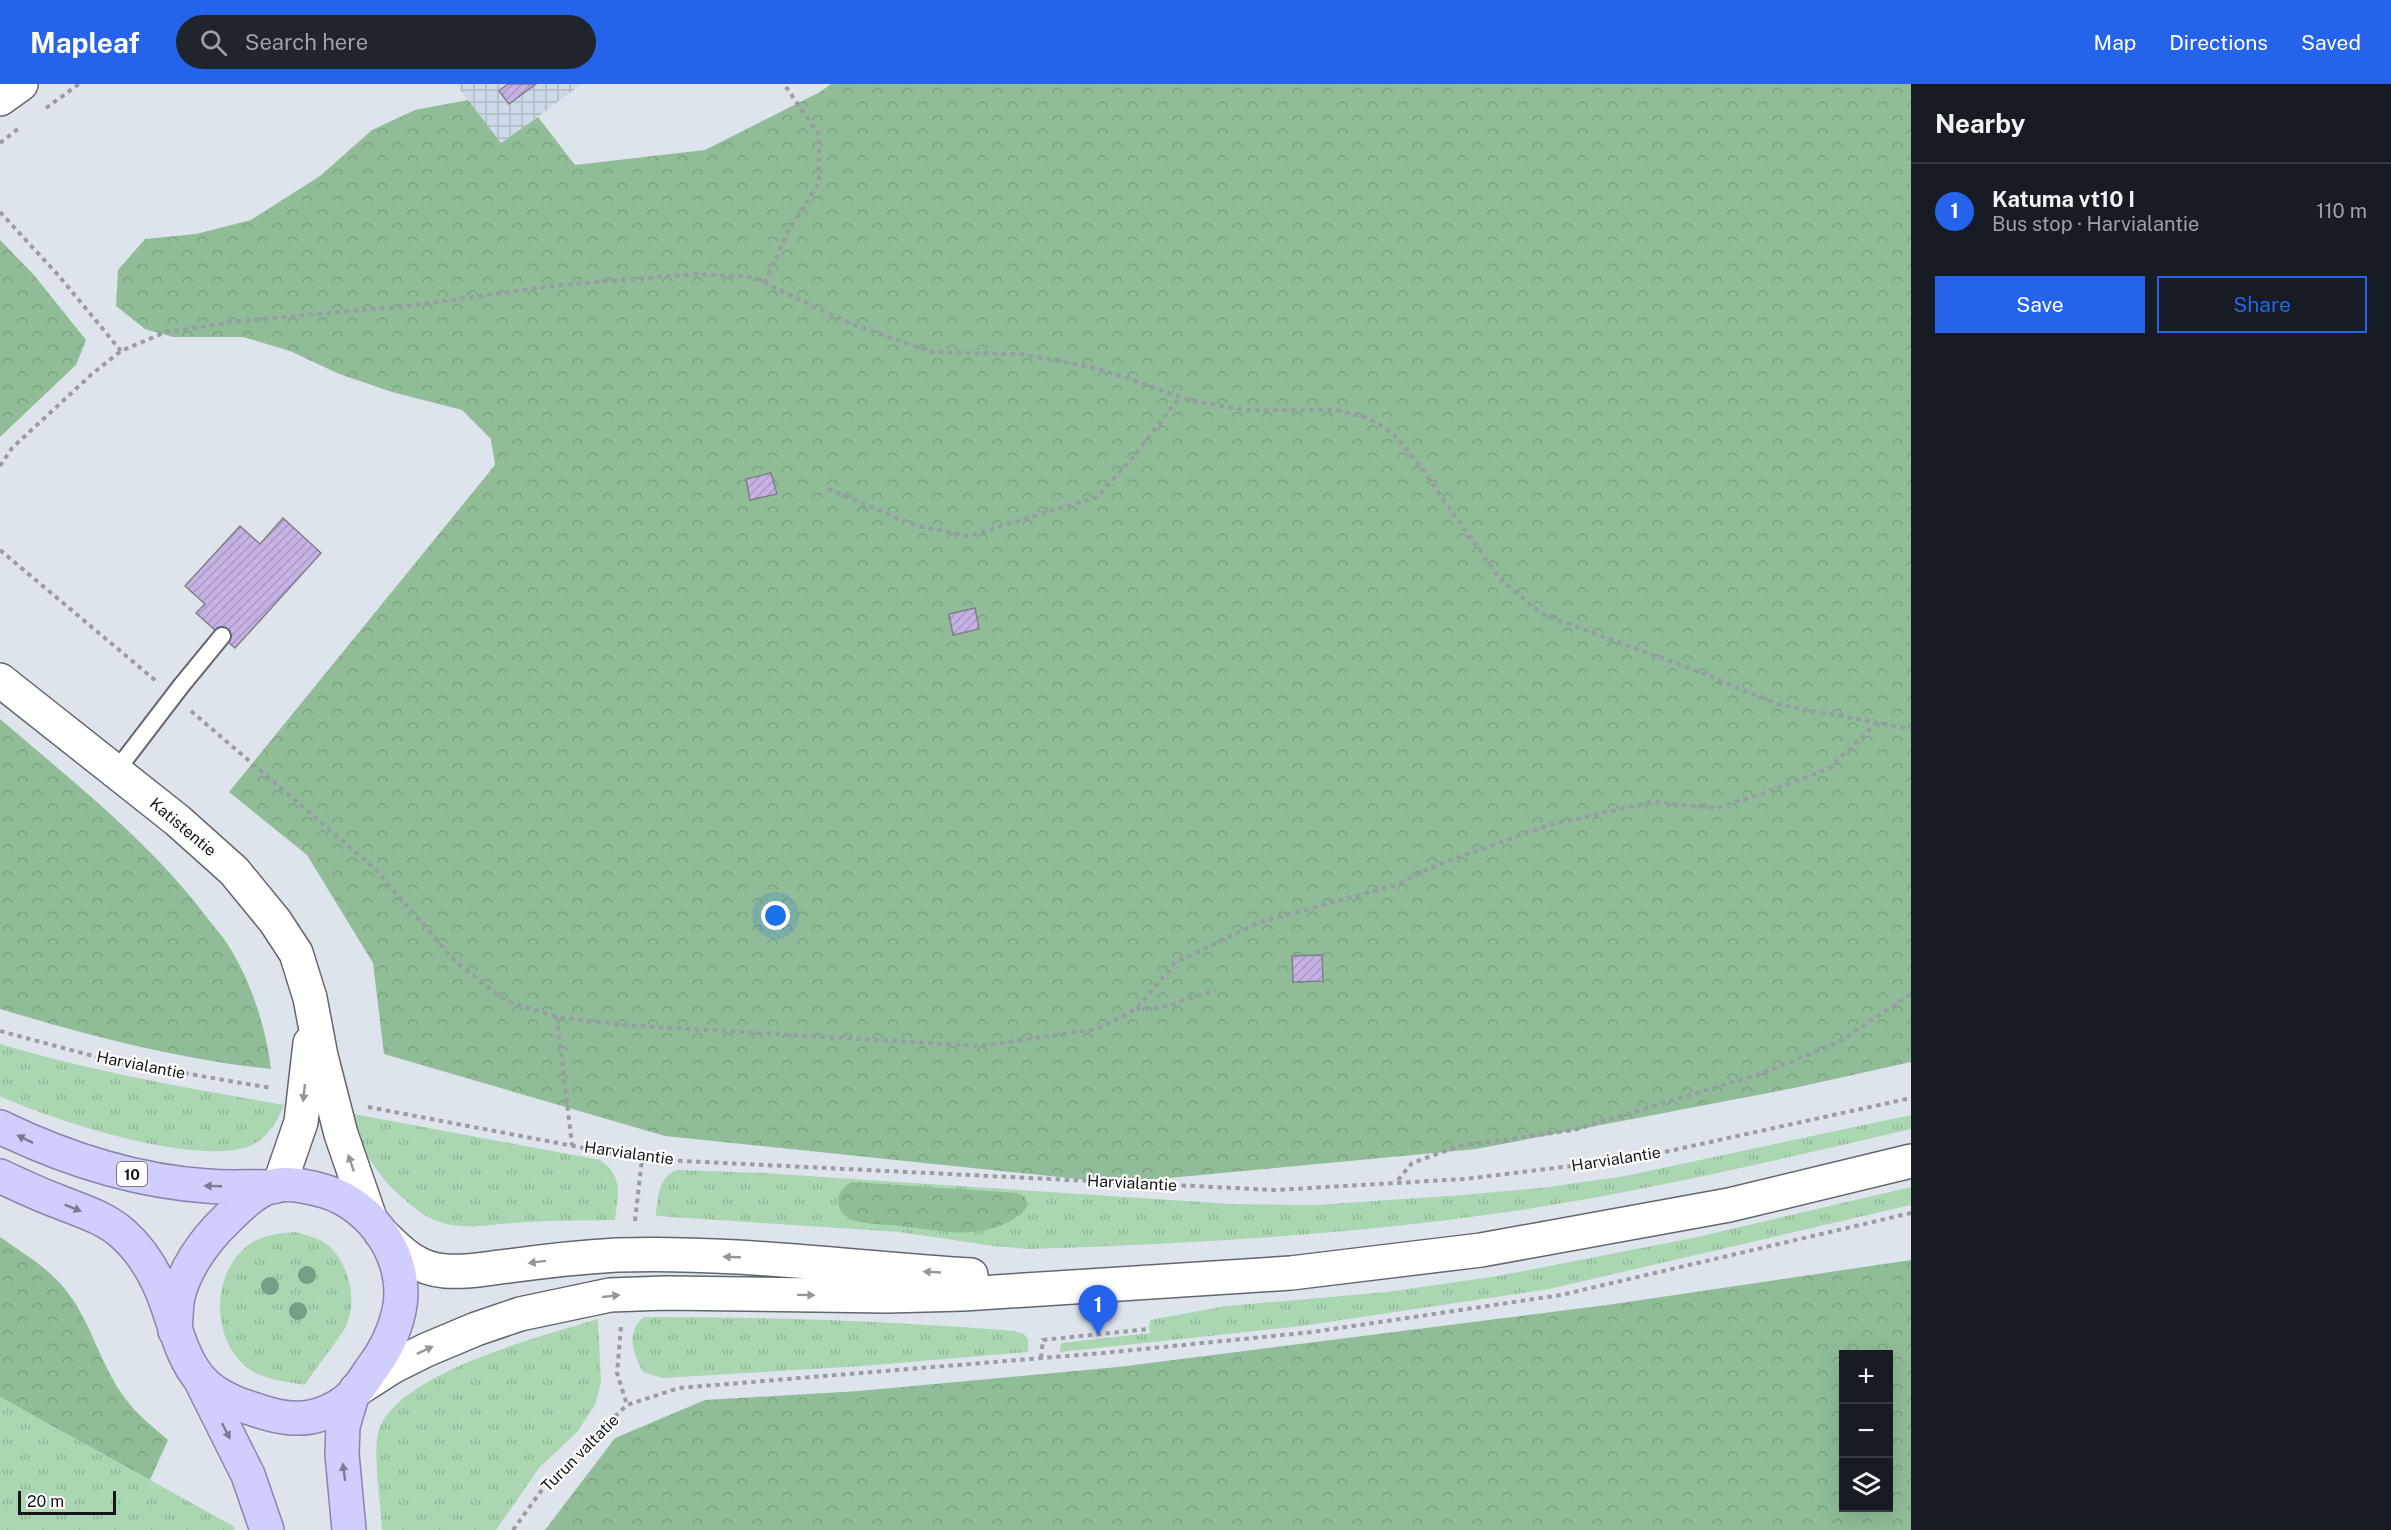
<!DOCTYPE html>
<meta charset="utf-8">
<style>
:root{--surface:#171b24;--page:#20242c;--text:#f1f3f6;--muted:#9ea1a6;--line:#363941;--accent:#2563eb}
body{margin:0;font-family:"Public Sans",sans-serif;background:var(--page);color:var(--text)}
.controls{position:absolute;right:18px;bottom:18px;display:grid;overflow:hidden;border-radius:0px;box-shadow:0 6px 24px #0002}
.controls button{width:54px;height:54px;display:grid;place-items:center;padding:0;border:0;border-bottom:2px solid var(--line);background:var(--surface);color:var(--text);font:30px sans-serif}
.scale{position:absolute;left:18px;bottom:15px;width:98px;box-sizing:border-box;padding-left:6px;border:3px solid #141619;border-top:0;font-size:16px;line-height:21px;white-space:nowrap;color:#141619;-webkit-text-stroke:4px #fff;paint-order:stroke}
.you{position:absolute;left:776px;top:832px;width:21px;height:21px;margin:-15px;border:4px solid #fff;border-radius:50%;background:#1a73e8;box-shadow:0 0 0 9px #1a73e833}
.badge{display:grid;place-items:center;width:39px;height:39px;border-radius:50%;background:var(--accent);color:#fff;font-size:20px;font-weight:700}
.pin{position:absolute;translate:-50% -50px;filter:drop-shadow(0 2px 3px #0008)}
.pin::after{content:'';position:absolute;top:32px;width:21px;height:18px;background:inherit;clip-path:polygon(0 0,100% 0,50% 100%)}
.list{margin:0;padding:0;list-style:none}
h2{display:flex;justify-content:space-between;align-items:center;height:78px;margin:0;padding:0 24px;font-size:26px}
h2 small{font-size:20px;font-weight:400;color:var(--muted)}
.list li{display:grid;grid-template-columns:39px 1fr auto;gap:18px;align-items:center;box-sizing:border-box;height:96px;padding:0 24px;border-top:2px solid var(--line)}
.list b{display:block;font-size:22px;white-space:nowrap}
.list p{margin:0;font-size:20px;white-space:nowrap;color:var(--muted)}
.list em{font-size:20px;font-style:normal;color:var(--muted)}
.actions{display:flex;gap:12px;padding:18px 24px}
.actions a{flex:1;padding:14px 0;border:2px solid var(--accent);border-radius:0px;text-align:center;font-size:21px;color:var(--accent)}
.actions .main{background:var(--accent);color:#fff}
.icon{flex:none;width:33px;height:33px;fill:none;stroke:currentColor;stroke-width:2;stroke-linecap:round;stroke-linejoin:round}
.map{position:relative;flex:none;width:1911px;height:1446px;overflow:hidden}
header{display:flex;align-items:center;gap:36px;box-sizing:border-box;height:84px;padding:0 30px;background:var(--accent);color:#fff}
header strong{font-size:28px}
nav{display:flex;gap:33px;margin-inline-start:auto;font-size:21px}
.search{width:420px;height:54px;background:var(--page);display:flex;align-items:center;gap:15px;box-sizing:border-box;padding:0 21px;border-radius:33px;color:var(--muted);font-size:22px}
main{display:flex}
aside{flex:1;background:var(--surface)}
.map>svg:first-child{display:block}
.industrial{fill:url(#industrial-grid)}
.grass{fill:url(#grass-tufts)}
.forest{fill:url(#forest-crowns);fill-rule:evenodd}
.building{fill:url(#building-hatch);stroke:#827f87;stroke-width:1.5}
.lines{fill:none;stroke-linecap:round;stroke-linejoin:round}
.service-casing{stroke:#61676d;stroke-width:20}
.minor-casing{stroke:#61676d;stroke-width:36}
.secondary-casing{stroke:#61676d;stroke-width:36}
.trunk-casing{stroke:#8785ad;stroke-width:36}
.path{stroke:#989da3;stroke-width:4;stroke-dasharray:4.5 4.5;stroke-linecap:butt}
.service{stroke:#fff;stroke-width:16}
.minor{stroke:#fff;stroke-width:33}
.secondary{stroke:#fff;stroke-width:33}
.trunk{stroke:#d0cefc;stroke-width:33}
.tree{fill:#769d86}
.oneway{fill:#959698}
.oneway2{fill:#7b7b96}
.labels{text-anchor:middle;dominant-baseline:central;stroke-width:4.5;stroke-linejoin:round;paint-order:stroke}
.shield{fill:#fff;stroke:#5a5c5e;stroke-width:1.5}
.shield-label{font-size:15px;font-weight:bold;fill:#141619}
.street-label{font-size:16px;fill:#141619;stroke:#fff}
</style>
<header>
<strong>Mapleaf</strong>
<div class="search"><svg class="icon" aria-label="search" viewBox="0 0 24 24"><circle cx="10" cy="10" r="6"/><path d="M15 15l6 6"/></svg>Search here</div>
<nav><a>Map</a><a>Directions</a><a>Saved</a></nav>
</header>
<main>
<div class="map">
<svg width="1911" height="1446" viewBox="0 0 1911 1446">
<defs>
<pattern id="industrial-grid" width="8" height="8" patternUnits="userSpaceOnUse" patternTransform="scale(1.5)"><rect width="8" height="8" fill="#ced9e7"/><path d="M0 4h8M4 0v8" fill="none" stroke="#b0bac6"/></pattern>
<pattern id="grass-tufts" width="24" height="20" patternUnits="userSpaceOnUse" patternTransform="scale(1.5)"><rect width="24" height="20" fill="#aad6b1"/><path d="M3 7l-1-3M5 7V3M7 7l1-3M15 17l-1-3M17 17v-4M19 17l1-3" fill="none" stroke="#91b798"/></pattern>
<pattern id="forest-crowns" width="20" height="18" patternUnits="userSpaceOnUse" patternTransform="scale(1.5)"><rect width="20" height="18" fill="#90bd97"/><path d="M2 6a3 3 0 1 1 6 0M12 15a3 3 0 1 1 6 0" fill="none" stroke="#7ba282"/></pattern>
<pattern id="building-hatch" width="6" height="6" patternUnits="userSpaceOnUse" patternTransform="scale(1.5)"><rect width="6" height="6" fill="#c5b1e3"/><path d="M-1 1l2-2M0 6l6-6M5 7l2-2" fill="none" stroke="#a898c2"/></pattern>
</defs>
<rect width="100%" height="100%" fill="#dee4ec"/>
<!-- industrial -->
<path class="industrial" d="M456,0H582L501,60Z"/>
<!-- grass -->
<path class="grass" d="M0,960C93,988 188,1004 284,1021C277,1038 268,1054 250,1062C196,1083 52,1036 0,1012Z
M354,1030L600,1076C624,1093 618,1110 615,1136C586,1137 556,1136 527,1138C476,1141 444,1154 403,1114C395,1107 387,1100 381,1091C366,1071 355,1055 354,1030Z
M1911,1031V1045C1777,1076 1643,1108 1507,1128C1348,1151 1188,1160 1028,1165L994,1162L899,1148L656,1132C657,1116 659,1091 677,1086L763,1089L1231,1120L1317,1121L1462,1111L1541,1104L1625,1092Z
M1911,1103V1121L1549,1205L1301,1242L1060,1268L1061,1259L1151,1249L1149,1245L1150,1236L1226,1222L1387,1208L1498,1192L1693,1154Z
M295,1148C305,1151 317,1153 325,1159C349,1176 359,1218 345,1244C333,1264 317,1281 305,1301C287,1298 268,1296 252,1287C210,1260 209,1188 251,1159C264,1151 280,1149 295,1148Z
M644,1233C767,1233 891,1237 1014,1247L1024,1250L1028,1255V1268L863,1282L662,1294L643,1288C633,1270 625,1248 644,1233Z
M598,1235L601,1298L595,1321L577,1348L539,1384L496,1446H382C381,1421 373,1373 378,1350C391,1290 546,1251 598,1235Z
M0,1313L233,1442L235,1446H0Z"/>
<!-- forest -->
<path class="forest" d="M831,0H1911V978L1794,1004L1476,1065L1117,1099L665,1052L384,970L373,879L307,771L229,708L495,381L491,355L462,326L392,308L339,290L290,267L243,253H173L145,245L116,222L118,186L145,155L196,150L251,136L320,92L372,46L415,26L468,16L501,59L538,33L575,81L705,66L820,8Z
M0,156L34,191L86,256L76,281L0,353Z
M0,635C72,697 148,756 205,831C213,842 223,852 230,864C252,900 266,944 271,985C182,976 86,951 0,925Z
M852,1098L1018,1109L1025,1113L1028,1120C1024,1129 1017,1133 1008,1138C974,1156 936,1146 899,1142C885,1140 867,1141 853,1136C833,1128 834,1107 852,1098Z
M0,1153C23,1169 47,1183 65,1205C91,1237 100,1281 125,1314C136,1330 153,1343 168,1356L150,1396L0,1313Z
M1911,1176V1446H545L615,1354L705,1316L859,1307L1118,1283L1607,1221ZM1844,1270H1888V1424H1844Z"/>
<!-- building -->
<path class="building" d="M508,0H536L509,20L499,7Z
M771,389L777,410L750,416L746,395Z
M283,434L321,469L235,564L196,529L205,520L185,502L240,442L260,460Z
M975,524L979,545L953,551L949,530Z
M1322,871L1323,897L1293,898L1292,872Z"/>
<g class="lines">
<defs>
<path id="service" d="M116,687L181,602L222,552"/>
<path id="minor" d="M0,15L21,0
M0,596L177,736L234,787L275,837L296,869L310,914L321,972L341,1050L370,1134
M276,1102L281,1096L301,1038L310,959"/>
<path id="secondary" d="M381,1149C400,1168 417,1185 445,1187C467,1189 488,1184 509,1182C545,1177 581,1173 617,1171C735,1167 853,1184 971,1191
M356,1306L392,1283L426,1266L476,1245L520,1230L610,1211L665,1209L887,1212L963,1210L1291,1189L1481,1166L1729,1121L1911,1077"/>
<path id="trunk" d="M0,1043C64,1074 135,1097 207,1102C229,1104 250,1102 272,1103
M0,1092C19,1101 38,1110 57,1117C79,1126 104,1133 122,1149C145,1169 160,1198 169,1226C177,1249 184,1277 201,1296C218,1315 245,1323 269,1330C297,1338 322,1335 346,1317C356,1309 363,1298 370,1287C384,1269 394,1250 399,1227C410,1176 373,1121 324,1107C310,1103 288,1098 272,1102C255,1107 238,1124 226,1136C204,1157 182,1188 177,1218C176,1227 176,1238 175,1247
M201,1297L248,1391L267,1446
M349,1446L342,1370L343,1342L352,1312"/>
</defs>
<!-- service casing -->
<use href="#service" class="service-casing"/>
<!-- minor casing -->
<use href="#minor" class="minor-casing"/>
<!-- secondary casing -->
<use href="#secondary" class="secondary-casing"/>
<!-- trunk casing -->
<use href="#trunk" class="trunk-casing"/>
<!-- path -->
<path class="path" d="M46,24L79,0
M0,59L18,45
M0,128L59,192L121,267
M765,199L788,147L819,99V51L784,0
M0,382L12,364L92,290L121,267L166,248L240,237L416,221L560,201L694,190L752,193L849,239L931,268L1020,270L1100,285L1193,317L1247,326H1336L1368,334L1394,350L1422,385L1499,494L1542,530L1702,589L1777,620L1911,645
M828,405L917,442L968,452L1097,413L1135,371L1179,314
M0,466L156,597
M191,627L374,784L456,878L506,917L557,933L623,941L980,962L1097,945L1136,925L1176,878L1258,839L1396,801L1437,781L1549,741L1652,718L1717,724L1761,710L1828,685L1878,638
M1136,925L1161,924L1216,906
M557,933L572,1061
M0,947L108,976L271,1004
M368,1023L642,1075L1275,1106L1465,1095L1637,1074L1911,1014
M1398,1096L1412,1079L1459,1062L1574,1046L1763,989L1837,959L1911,910
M635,1137L642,1075
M621,1243L617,1289L627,1321
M1041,1274L1043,1256L1149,1245
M513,1446L549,1396L627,1321L679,1304L1103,1269L1313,1248L1561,1211L1911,1129"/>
<!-- service -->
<use href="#service" class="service"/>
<!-- minor -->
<use href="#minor" class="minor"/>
<!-- secondary -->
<use href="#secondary" class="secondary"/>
<!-- trunk -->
<use href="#trunk" class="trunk"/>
</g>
<!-- trees -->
<g class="tree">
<circle cx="307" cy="1191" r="9"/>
<circle cx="270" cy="1202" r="9"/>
<circle cx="298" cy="1227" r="9"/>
</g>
<!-- one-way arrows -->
<defs><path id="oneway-solid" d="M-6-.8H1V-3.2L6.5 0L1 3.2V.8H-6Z" transform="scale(1.5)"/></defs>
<g class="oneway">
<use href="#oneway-solid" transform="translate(304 1009) rotate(96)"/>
<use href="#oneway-solid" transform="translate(351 1079) rotate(-109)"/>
<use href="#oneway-solid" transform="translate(732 1173) rotate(-178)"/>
<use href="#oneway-solid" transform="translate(537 1178) rotate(173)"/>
<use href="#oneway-solid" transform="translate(932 1188) rotate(-177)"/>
<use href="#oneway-solid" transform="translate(806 1211) rotate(1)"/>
<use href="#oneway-solid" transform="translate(611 1212) rotate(-6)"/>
<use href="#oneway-solid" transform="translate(425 1266) rotate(-25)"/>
</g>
<g class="oneway2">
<use href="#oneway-solid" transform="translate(25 1055) rotate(-154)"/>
<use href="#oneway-solid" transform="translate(213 1102) rotate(-178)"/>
<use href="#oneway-solid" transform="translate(73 1124) rotate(22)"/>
<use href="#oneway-solid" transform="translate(226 1347) rotate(63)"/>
<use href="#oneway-solid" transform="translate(344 1388) rotate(-97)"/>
</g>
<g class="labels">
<!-- shield labels -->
<rect class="shield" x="117" y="1078" width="30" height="24" rx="4.5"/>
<g class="shield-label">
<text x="132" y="1090">10</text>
</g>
<!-- street labels -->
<g class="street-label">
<text transform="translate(183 743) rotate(40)">Katistentie</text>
<text transform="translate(141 981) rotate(11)">Harvialantie</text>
<text transform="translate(629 1069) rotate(8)">Harvialantie</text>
<text transform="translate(1616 1075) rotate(-9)">Harvialantie</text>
<text transform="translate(1132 1099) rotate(3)">Harvialantie</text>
<text transform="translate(580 1369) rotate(-45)">Turun valtatie</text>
</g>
</g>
</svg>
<div class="controls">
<button>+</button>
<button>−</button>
<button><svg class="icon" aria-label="layers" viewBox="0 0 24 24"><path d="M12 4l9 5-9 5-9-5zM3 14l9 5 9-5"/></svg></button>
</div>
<div class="scale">20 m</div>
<div class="you"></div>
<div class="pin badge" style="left:1098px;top:1251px">1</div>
</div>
<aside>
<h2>Nearby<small></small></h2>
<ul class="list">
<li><span class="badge">1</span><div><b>Katuma vt10 I</b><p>Bus stop · Harvialantie</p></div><em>110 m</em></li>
</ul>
<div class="actions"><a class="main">Save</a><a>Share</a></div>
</aside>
</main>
